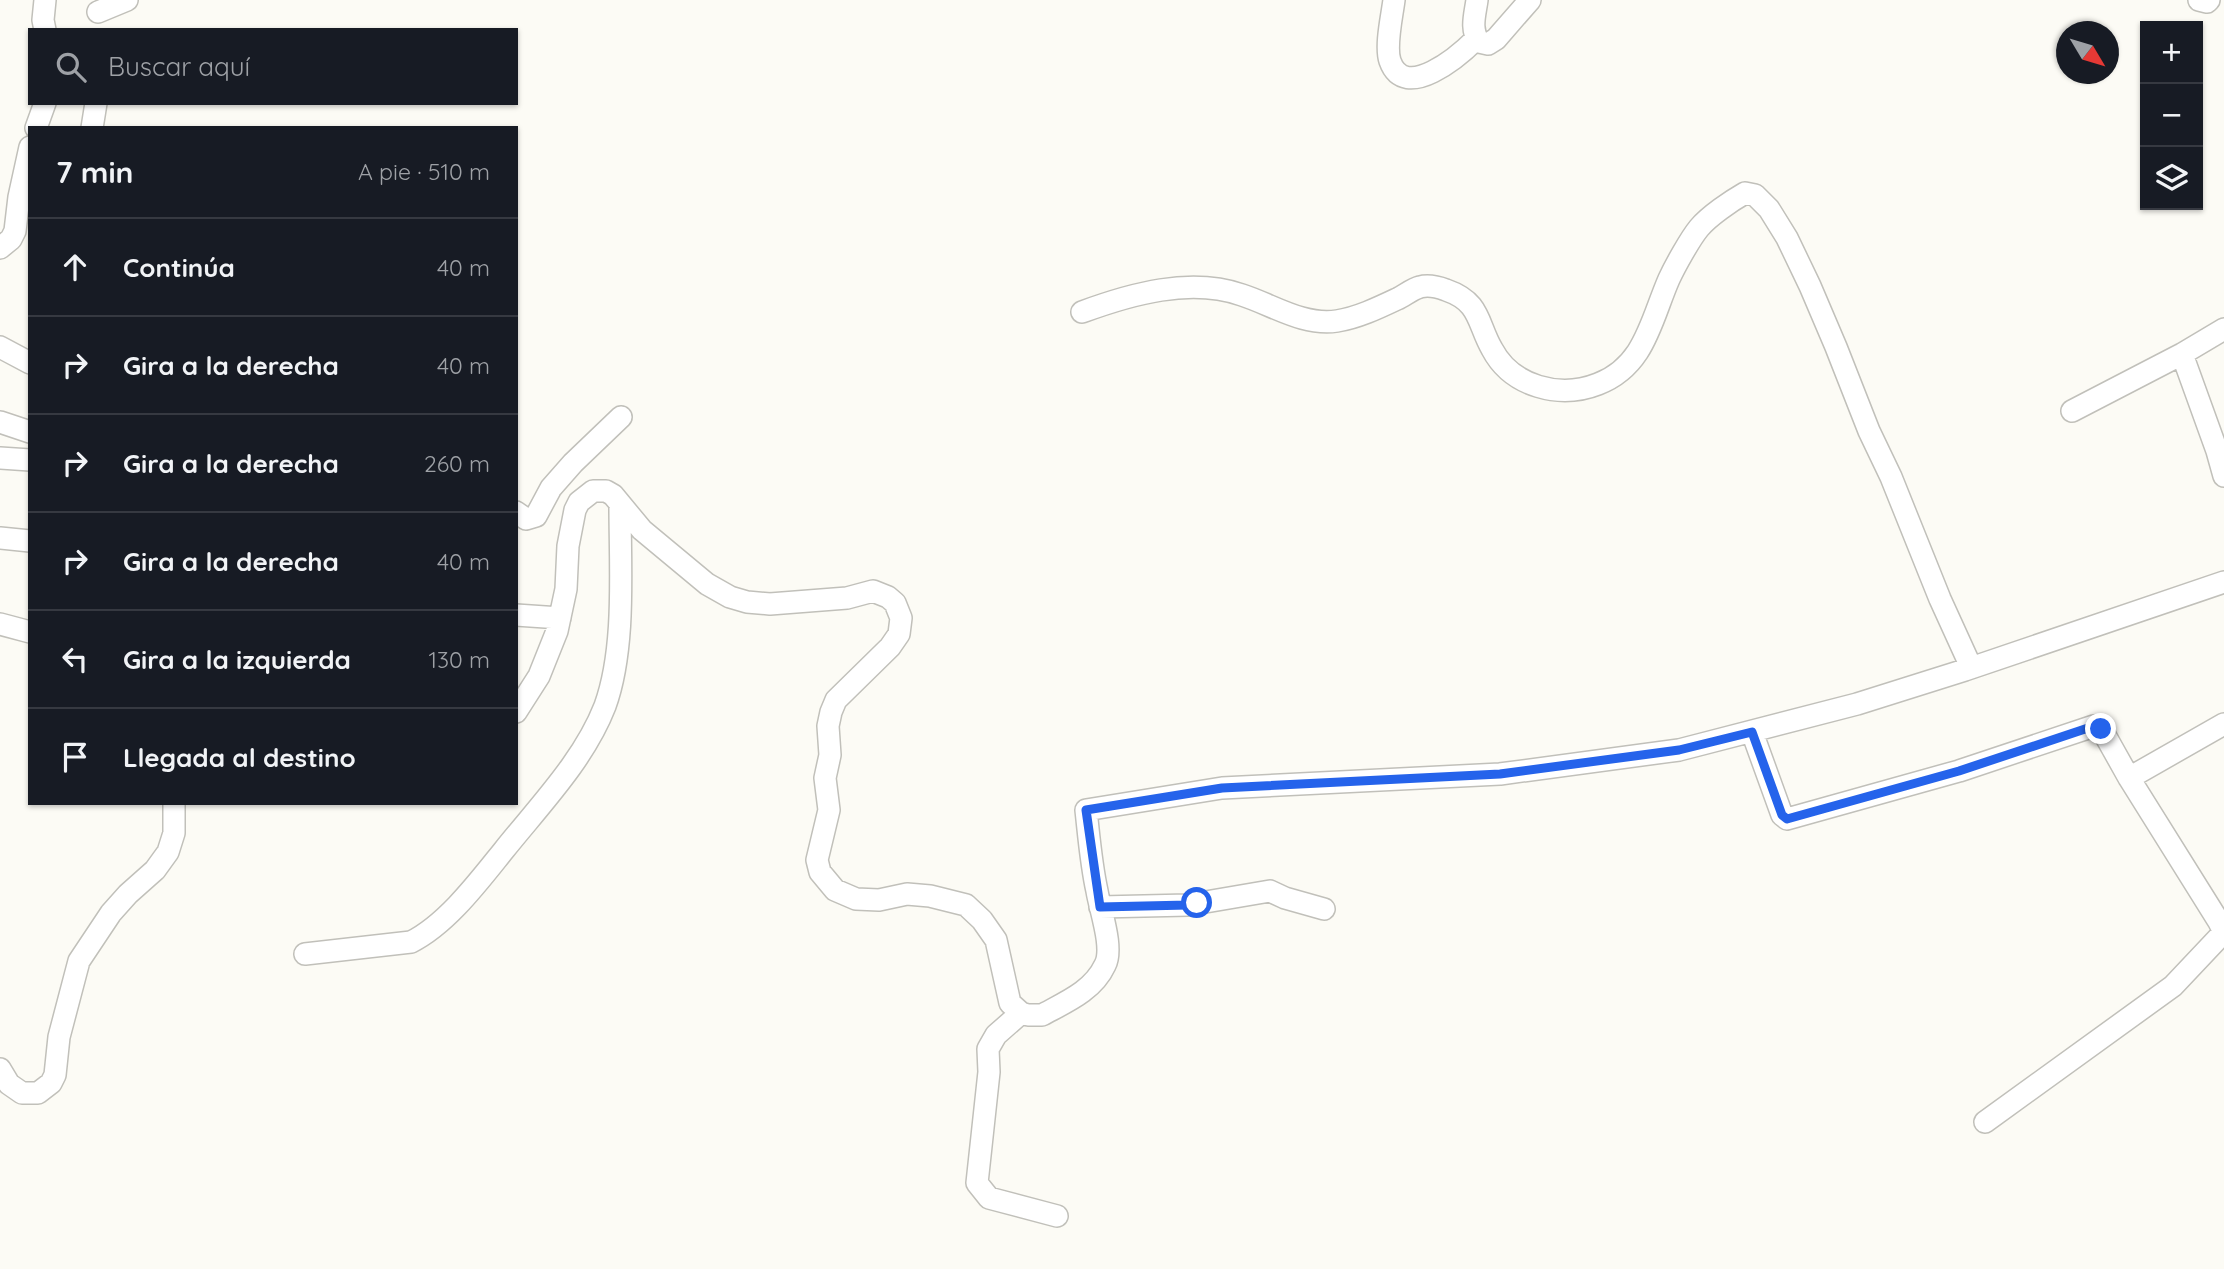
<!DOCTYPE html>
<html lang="es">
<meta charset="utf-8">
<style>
:root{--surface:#171b24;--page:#242831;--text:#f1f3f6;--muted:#9ea1a6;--line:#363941}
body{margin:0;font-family:Quicksand,sans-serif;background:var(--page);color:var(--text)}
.controls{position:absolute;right:21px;top:21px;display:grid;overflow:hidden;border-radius:0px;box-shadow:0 2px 5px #0004}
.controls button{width:63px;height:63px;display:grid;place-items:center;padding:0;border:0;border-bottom:2px solid var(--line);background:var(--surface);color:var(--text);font:35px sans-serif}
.compass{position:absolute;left:2056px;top:21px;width:63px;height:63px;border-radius:50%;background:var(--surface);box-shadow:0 2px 5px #0004;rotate:128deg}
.stop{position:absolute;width:21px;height:21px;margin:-16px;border:5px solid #2563eb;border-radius:50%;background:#fff}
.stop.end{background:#2563eb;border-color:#fff;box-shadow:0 2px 7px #0008}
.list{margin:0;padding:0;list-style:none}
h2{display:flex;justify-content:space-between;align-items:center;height:91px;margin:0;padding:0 28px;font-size:30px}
h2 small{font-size:23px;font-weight:400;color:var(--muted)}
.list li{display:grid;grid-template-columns:46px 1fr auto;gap:21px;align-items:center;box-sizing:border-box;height:98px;padding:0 28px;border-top:2px solid var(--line)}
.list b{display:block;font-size:26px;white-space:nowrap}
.list em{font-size:23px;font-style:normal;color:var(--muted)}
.icon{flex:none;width:38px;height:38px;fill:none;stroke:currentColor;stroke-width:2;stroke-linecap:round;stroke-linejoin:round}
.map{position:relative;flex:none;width:2224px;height:1269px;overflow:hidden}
.search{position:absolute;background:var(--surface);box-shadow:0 2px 5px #0004;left:28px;top:28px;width:490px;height:77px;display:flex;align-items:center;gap:18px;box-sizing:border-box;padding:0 24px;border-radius:0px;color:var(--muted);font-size:26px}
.panel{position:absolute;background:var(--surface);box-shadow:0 2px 5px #0004;left:28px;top:126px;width:490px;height:679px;border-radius:0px}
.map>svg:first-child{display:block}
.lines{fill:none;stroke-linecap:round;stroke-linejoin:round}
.minor-casing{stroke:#c1c0ba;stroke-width:24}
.minor{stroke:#fff;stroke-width:21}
.route{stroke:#2563eb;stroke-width:9}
</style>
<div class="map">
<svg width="2224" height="1269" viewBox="0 0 2224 1269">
<rect width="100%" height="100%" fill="#fcfbf5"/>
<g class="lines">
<defs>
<path id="minor" d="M45,0L43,20L45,30
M1394,0C1392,16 1385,46 1390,61C1405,103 1460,55 1476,39
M1477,0C1475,15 1470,29 1479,42L1488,44L1496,39L1530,0
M2199,0L2207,2L2209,0
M98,12L127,0
M36,128L45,103
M92,128L96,103
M0,248L11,239L15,231L19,197L30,147
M1082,312C1131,294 1190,277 1242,295C1273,305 1303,326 1337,321C1357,318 1378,308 1397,299C1404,296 1412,289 1420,287C1427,285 1438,287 1446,290C1481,302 1477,323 1492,349C1512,387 1560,399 1598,384C1645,366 1651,320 1669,279C1675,266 1690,239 1699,228C1709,216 1731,201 1745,193L1755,195L1769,209L1787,238L1810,286L1836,347L1869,431L1891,477L1940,599L1971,667
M0,347L30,363
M2182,354L2217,451L2224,476
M2072,411L2182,354L2224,329
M0,422L30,432
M0,458L30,460
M516,512L526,519L536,516L551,488L573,463L621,417
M0,538L30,541
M516,615L560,618
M0,624L30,632
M516,712L539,676L557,631L566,589L568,546L575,510L579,502L593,491H606L613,495L642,530L707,584L730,597L747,602L770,604L847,598L873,591L888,597L895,603L901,618L899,634L890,647L836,700L831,712L828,726L830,755L825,778L829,810L817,860L820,872L835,890L856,899L879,900L907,894L930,896L966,905L982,920L996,940L1010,1003L1021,1013L1028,1015H1042C1066,1002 1093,991 1105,965C1114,948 1100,910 1097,891C1091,864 1089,837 1086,810L1222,788L1500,774L1679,750L1857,704L1965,670L2224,582
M1752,732L1782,815L1787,819L1959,771L2094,726L2101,728L2129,778L2219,922L2224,932L2173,986L1985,1122
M2129,778L2224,724
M1100,907L1188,905L1270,891L1285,898L1324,909
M305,954L411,942C447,924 479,881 504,850C540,805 584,760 605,706C626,648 620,568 620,506
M1021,1013L996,1035L988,1049L989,1072L977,1183L989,1198L1057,1216
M0,1069L9,1084L22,1093H38L51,1083L55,1075L59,1037L79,961L111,913L128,894L155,870L168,852L174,833V803"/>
</defs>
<!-- minor casing -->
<use href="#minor" class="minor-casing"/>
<!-- minor -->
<use href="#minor" class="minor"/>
</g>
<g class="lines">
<!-- route -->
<path class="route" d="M1197,903L1188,905L1100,907L1086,810L1222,788L1500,774L1679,750L1752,732L1782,815L1787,819L1959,771L2094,726L2101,729"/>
</g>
</svg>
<div class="controls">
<button>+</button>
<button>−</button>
<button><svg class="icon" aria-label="layers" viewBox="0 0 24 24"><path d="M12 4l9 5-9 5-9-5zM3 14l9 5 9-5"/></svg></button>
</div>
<svg class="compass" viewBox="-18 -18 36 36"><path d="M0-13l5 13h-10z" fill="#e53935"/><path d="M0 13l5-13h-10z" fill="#9ea1a6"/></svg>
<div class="stop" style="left:1197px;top:903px"></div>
<div class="stop end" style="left:2101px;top:729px"></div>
<div class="search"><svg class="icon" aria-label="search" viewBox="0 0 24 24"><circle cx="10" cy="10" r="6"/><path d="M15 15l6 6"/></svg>Buscar aquí</div>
<section class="panel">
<h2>7 min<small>A pie · 510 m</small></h2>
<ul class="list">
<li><svg class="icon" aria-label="ahead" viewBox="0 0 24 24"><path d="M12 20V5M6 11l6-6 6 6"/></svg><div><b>Continúa</b></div><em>40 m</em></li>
<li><svg class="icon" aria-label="right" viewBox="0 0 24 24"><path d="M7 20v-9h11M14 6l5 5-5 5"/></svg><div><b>Gira a la derecha</b></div><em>40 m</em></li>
<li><svg class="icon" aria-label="right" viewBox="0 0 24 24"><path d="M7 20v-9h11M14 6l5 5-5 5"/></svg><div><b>Gira a la derecha</b></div><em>260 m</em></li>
<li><svg class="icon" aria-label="right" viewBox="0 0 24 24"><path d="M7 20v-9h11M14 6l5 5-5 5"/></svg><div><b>Gira a la derecha</b></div><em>40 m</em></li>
<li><svg class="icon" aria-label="left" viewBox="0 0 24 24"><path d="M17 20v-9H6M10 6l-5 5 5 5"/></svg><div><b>Gira a la izquierda</b></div><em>130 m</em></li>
<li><svg class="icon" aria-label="arrive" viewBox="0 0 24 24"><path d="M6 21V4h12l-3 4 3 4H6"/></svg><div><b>Llegada al destino</b></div></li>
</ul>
</section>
</div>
